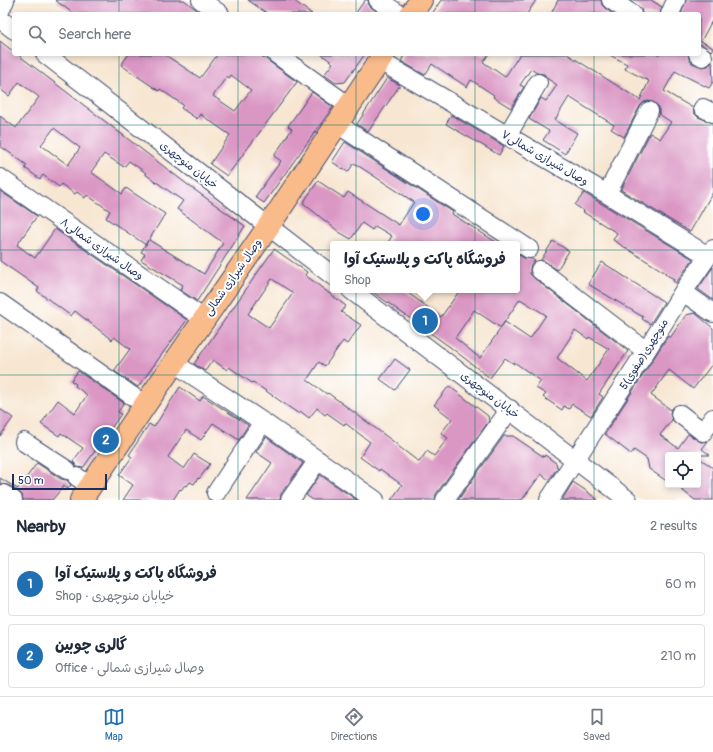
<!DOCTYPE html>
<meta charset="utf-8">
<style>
:root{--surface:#fff;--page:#f2f2f3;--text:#1f2937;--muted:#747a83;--line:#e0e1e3;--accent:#1f6fb2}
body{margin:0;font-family:Pangolin,"Playpen Sans Arabic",sans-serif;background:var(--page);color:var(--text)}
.controls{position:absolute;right:12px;bottom:12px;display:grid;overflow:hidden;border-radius:4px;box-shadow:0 2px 6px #0003}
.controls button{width:36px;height:36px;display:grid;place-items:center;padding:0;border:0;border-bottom:1px solid var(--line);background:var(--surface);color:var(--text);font:20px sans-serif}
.scale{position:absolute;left:12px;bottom:10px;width:95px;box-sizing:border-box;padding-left:4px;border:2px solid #1b2f5e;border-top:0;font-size:11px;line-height:14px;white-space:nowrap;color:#1b2f5e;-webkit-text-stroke:3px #fff;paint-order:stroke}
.you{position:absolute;left:423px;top:214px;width:14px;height:14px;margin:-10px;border:3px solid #fff;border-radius:50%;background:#1a73e8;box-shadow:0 0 0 6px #1a73e833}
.badge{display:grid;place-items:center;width:26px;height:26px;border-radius:50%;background:var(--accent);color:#fff;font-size:13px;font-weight:700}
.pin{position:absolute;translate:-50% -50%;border:2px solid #fff;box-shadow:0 1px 4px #0006}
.popup{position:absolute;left:330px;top:241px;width:190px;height:52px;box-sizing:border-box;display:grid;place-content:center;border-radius:4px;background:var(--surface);filter:drop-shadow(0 1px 3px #0005);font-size:13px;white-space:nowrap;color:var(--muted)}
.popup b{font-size:15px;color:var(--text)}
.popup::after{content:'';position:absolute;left:50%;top:100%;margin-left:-8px;border:8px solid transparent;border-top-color:var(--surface)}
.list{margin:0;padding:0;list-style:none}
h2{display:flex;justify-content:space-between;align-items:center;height:52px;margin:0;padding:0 16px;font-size:17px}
h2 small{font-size:13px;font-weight:400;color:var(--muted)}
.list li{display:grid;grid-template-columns:26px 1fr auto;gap:12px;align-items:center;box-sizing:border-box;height:64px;margin:0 8px 8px;padding:0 8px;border:1px solid var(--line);border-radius:4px}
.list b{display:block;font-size:15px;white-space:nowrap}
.list p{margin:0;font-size:13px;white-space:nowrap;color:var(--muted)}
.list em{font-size:13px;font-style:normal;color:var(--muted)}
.icon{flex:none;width:22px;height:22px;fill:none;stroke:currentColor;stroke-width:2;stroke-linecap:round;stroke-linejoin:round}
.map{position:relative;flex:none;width:713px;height:500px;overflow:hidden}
.search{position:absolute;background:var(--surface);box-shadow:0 2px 6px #0003;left:12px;right:12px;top:12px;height:44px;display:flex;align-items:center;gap:10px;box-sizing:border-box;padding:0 14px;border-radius:4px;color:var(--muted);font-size:15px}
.sheet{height:196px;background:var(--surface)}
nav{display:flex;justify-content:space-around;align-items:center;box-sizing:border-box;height:56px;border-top:1px solid var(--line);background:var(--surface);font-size:11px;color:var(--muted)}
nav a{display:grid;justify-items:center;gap:2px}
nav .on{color:var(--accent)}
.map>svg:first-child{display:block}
.building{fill:#da97c4;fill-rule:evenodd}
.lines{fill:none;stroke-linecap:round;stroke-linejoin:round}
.minor-casing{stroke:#3c4a6f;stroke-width:20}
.major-casing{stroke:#3c4a6f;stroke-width:24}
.minor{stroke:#fff;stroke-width:18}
.major{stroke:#fabb8b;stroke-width:22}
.grid{fill:none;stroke:#0f766e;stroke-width:1;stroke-opacity:0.55}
.labels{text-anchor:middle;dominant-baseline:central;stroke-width:4;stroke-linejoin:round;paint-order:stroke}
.street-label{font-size:11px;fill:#1b2f5e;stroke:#fff}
</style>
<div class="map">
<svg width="713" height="500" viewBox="0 0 713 500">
<rect width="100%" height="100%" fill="#fff"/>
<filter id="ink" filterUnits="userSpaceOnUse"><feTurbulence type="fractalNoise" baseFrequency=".025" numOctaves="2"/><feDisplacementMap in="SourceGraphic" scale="8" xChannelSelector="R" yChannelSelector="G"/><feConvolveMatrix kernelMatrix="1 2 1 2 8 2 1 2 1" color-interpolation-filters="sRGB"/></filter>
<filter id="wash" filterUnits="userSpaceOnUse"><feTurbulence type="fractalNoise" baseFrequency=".012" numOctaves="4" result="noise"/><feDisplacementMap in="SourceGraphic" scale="16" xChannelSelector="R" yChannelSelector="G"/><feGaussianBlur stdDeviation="0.9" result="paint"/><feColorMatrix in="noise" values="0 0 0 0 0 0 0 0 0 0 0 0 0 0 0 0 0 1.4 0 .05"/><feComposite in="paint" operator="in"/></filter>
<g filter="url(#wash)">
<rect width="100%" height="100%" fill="#f7e6d1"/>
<g id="blocks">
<!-- building -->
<path class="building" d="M55,0H184L202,14H74Z
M248,0H293L312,14H268Z
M365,0H368L369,5L372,8L380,14H355Z
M441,0H536L527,14H432Z
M558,0H601L602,5L605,8L613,14H551Z
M630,0H651L662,7L660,14H642L641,9L638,6Z
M686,0H713V19L701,41L713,48L711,51L703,45L699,44V14H681Z
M0,41L14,52V54H17L192,188L245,226L197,301L180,290L183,285L141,260L145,254L141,252L148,240L146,245L106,218L110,211L87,195L85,198L77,192L75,194L61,184L59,187L43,175L40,179L25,168L27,165L0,146V116L16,128L39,97L19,82L9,96L0,89ZM54,128L80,148L68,165L41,145ZM104,154L124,167L129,161L146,173L145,174L183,201L177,209L223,243L204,274L149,240L165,214L126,188L122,194L91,172Z
M129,54H164L200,78L218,54H259L297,82L227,176L210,164L230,135L200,114L197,119L181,108L183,105L160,89L159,91L121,65ZM231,75L251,90L235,111L213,96L227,76L229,78Z
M321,54H365L345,82L336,83L324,75L333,63Z
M405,54H489L483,62L505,77L520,54H567L640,100L649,81L625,69L627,64L608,54H688L689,59L692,63L702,67L708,66L712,62L713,82L709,88L675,71L664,91L693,108L694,113L698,117L713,123V192L690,232L621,190L650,133L660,139L671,122L659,114V110L658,106L653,102L648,101L644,102L640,106L624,137L611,129L614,125L569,97L555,120L577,133L565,154L543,140L549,131L529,119L541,98L546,101L557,85L548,79L544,74L537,73L531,69L520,85L524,87L511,108L493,97L494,95L471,80L467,87L432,64L425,75L401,61Z
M387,78L400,85L368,132L357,124Z
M312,92L333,107L264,203L255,197L281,161L274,156L292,129L288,126Z
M451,115L504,146L499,155L446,124Z
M345,142L453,212L452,214L499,244H387L392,236L375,226L372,230L362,223L351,239L339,232L303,203L318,181L344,198L348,192L399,225L414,202L354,163L348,172L332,162Z
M0,191L37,216L17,245L35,258L55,229L187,320L138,387L114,371L130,349L114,337L112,340L75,311L71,316L37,291L39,288L0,261Z
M584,193L693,259L676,283L673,281L674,279L665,274L666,273L613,240L617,233L583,212L584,211L575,205Z
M553,241L569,251L557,270L546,262L541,260Z
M274,249L307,272L305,275L346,306L341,312L361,325L347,344L343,341L325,366L319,362L307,380L327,394L328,393L398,445V446L419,462L427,451L434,456L448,438L441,433L452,419L434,405L449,386L488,416L489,421L436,494L435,500H391L402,485L380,469L379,471L360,457L370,442L345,423L344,425L327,413L325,415L317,408L309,418L300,411L299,414L253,382L252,383L229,367L227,370L213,360L205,371L194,364ZM272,279L293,293L269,328L248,314Z
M517,254L524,258L532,259L535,261L531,264L530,269V274L534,278L628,351L599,394L603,397L591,416L572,404L569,409L564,406L562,410L543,397L546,394L536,388L541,381L514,362V364L505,358L490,378L450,347L370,290H404L441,317L460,290H517ZM520,299L546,315L530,339L505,322L501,327ZM474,310L501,328L480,358L455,338ZM575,330L588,339L589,337L609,349L587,381L557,358Z
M602,262L664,302L650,324L642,319L643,317L588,284Z
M713,267V300L698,289Z
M695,313L713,328V363L693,389L669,370L651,395L671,410L670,413L672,420L660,435L678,448L688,434L701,442L708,441L702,449L710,455H668V482L649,469L647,459L634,450L631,454L605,434L668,336L670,338L686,315Z
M395,359L410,370L395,390L380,379Z
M78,371L124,403L118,412L121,414L83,468L77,467L73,461L83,448L61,433L59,436L41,424L58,400L75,413L87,395L75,386L76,384L71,381Z
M180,387L200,401L203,396L248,425L239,440L213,423L201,440L186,430L168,457L184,469L194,454L210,464L199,479L198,478L194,484L190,482L187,486L185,485L181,490L180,489L173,500H123L133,485L119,475L132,457L129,455L149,424L154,427Z
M0,409L13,418L0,436Z
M504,436H513L544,457L545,455L557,464L556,466L558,467L549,480L541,474L522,500H458Z
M266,437L303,463L281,494L280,500H247L272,463L256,452Z
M698,457L713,468V500H695L675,485H698Z
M37,463L61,479L67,480L71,485L68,489L64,486L52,500H23L22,495L18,491L8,485L0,484V478L18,489Z
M320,475L357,500H313L306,495Z
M573,482L585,490L598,500H562Z"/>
</g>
</g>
<g filter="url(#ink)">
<use href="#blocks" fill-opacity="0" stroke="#3c4a6f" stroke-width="1"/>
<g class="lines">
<defs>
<path id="minor" d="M201,0L220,14
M378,0L399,14
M611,0L632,14
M0,11L5,0
M670,14L676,0
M0,19L14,30
M45,54L333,276
M276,54L349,106
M698,54L703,57
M380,61L607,194L708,256
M703,108L713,113
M337,124L529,249
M507,136L538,83
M0,178L204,319
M607,194L649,111
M540,270L646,351
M351,290L628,500
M683,292L713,313
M0,303L145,405
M174,363L263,422L375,500
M680,414L703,432L713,418
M24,442L67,470
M77,477L91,486
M216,493L263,422
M3,494L13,500
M290,500L318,460
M445,500L510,409
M549,500L646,351L683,292L713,249"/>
<path id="major" d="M411,14L421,0
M81,500L145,405L268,227L384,54"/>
</defs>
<!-- minor casing -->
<use href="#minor" class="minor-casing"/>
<!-- major casing -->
<use href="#major" class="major-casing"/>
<!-- minor -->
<use href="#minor" class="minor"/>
<!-- major -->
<use href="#major" class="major"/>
</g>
</g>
<!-- grid -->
<path class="grid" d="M119,0V14M238,0V14M356,0V14M475,0V14M594,0V14M119,54V500M238,54V500M356,54V500M475,54V500M594,54V500M0,125H713M0,250H713M0,375H713"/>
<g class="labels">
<!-- street labels -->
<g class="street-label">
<text transform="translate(545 158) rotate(30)">وصال شیرازی شمالی۷</text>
<text transform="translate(189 165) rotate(38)">خیابان منوچهری</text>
<text transform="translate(102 249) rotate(35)">وصال شیرازی شمالی۸</text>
<text transform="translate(233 277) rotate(-55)">وصال شیرازی شمالی</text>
<text transform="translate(644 354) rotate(-58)">5منوچهری(صفوی)</text>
<text transform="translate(490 395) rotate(37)">خیابان منوچهری</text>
</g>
</g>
</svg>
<div class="controls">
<button><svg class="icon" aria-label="locate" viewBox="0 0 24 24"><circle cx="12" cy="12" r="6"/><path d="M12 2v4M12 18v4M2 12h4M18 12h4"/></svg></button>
</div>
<div class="scale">50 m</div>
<div class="you"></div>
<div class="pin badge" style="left:425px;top:321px">1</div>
<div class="popup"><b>فروشگاه پاکت و پلاستیک آوا</b>Shop</div>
<div class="pin badge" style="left:106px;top:440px">2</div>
<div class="search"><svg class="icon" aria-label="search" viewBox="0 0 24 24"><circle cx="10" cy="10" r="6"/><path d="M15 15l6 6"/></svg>Search here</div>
</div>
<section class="sheet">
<h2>Nearby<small>2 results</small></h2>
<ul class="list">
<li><span class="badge">1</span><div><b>فروشگاه پاکت و پلاستیک آوا</b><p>Shop · خیابان منوچهری</p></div><em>60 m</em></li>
<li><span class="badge">2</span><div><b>گالری چوبین</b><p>Office · وصال شیرازی شمالی</p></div><em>210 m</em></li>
</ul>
</section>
<nav>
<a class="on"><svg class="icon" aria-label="map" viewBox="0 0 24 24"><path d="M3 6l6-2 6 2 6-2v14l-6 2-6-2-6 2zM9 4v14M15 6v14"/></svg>Map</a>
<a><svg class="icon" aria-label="directions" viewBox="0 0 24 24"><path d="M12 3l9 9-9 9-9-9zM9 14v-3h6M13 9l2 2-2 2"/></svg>Directions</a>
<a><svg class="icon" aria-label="saved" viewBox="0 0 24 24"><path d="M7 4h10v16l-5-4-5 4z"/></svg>Saved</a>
</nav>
